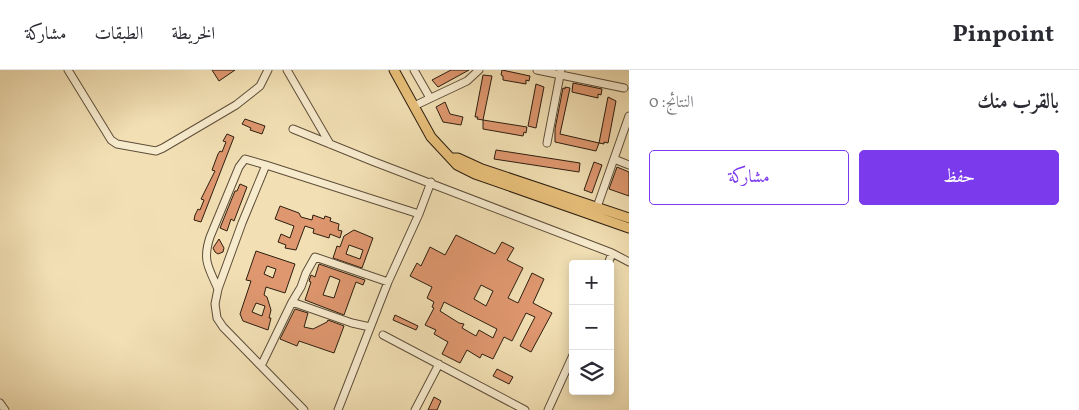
<!DOCTYPE html>
<html lang="ar">
<meta charset="utf-8">
<style>
:root{--surface:#fff;--page:#f7f7f7;--text:#2b2b33;--muted:#7c7c81;--line:#e1e1e2;--accent:#7c3aed}
body{margin:0;font-family:Vollkorn,Amiri,serif;background:var(--page);color:var(--text);direction:rtl}
.controls{position:absolute;right:15px;bottom:15px;display:grid;overflow:hidden;border-radius:5px;box-shadow:0 2px 12px #0003}
.controls button{width:45px;height:45px;display:grid;place-items:center;padding:0;border:0;border-bottom:1px solid var(--line);background:var(--surface);color:var(--text);font:25px sans-serif}
.list{margin:0;padding:0;list-style:none}
h2{display:flex;justify-content:space-between;align-items:center;height:65px;margin:0;padding:0 20px;font-size:21px}
h2 small{font-size:16px;font-weight:400;color:var(--muted)}
.actions{display:flex;gap:10px;padding:15px 20px}
.actions a{flex:1;padding:11px 0;border:1px solid var(--accent);border-radius:5px;text-align:center;font-size:18px;color:var(--accent)}
.actions .main{background:var(--accent);color:#fff}
.icon{flex:none;width:28px;height:28px;fill:none;stroke:currentColor;stroke-width:2;stroke-linecap:round;stroke-linejoin:round}
.map{position:relative;flex:none;width:629px;height:340px;overflow:hidden;direction:ltr}
header{display:flex;align-items:center;gap:30px;box-sizing:border-box;height:70px;padding:0 25px;background:var(--surface);border-bottom:1px solid var(--line)}
header strong{font-size:24px}
nav{display:flex;gap:28px;margin-inline-start:auto;font-size:18px}
main{display:flex}
aside{flex:1;background:var(--surface)}
.map>svg:first-child{display:block}
.building{fill:#df976f;stroke:#2c1e10;fill-rule:evenodd}
.lines{fill:none;stroke-linecap:round;stroke-linejoin:round}
.minor-casing{stroke:#5e4e39;stroke-width:9}
.major-casing{stroke:#2c1e10;stroke-width:11}
.minor{stroke:#f7ebce;stroke-width:7}
.major{stroke:#e9c07a;stroke-width:9}
</style>
<header>
<strong>Pinpoint</strong>
<nav><a>الخريطة</a><a>الطبقات</a><a>مشاركة</a></nav>
</header>
<main>
<aside>
<h2>بالقرب منك<small>النتائج: 0</small></h2>
<ul class="list">
</ul>
<div class="actions"><a class="main">حفظ</a><a>مشاركة</a></div>
</aside>
<div class="map">
<svg width="629" height="340" viewBox="0 0 629 340">
<rect width="100%" height="100%" fill="#f2e0b4"/>
<filter id="stains"><feTurbulence type="fractalNoise" baseFrequency=".004" numOctaves="4"/><feColorMatrix values="0 0 0 0 .2 0 0 0 0 .09 0 0 0 0 .02 0 0 0 .5 -.17"/></filter>
<radialGradient id="worn" r=".72"><stop offset=".6" stop-color="#630" stop-opacity="0"/><stop offset="1" stop-color="#630" stop-opacity=".3"/></radialGradient>
<!-- building -->
<path class="building" d="M212,0H235L219,11Z
M451,0H469L438,17L432,10Z
M502,0L530,6L529,11L526,10V14L503,10V6L501,5Z
M483,5L492,6L483,50L477,49L478,47H475Z
M573,13L602,19L601,25L598,24V28L572,22Z
M536,14L544,17L536,58L528,56Z
M565,17L570,18L560,64L599,73L596,81L555,72V59L563,18L565,19Z
M608,27L616,31L608,73L604,72V74L599,73Z
M445,32L450,44L463,47L461,55L443,52L436,37Z
M245,49L265,56L262,64L250,60L251,58L242,54Z
M483,50L527,57L526,63L524,62L523,66L483,59Z
M227,64L234,67L201,152L194,150L195,145L198,139L200,140L204,130L201,129L215,101L212,100L218,84L220,81L222,82L226,72L223,71Z
M496,80L580,93L579,102L494,89Z
M594,92L602,95L592,123L584,120Z
M617,97L629,102V126L609,119Z
M240,114L247,117L234,151L231,149L227,161L220,158L235,121H237Z
M280,136L299,143L301,147L312,150L313,145L324,149L325,146L331,148L330,151L339,154L338,160L342,161L340,168L330,164L329,168L313,163L314,159L305,156L296,180L285,178L286,175L278,172L281,164L290,168L294,156L275,149Z
M354,160L373,168L362,198L333,188L337,176L340,177L344,166ZM349,175L363,180L360,189L346,184Z
M456,165L495,184L502,172L514,178L507,190L523,198L508,228L518,233L532,203L544,209L533,233L552,243L531,282L520,276L535,247L526,243L512,271L504,267L493,289L482,284L480,288L467,280L460,293L442,284L448,272L434,264L436,260L425,255L434,238L432,237L434,232L427,228L432,217L410,206L417,193L421,196L430,177L445,185ZM481,215L493,221L486,236L474,229ZM444,232L497,259L493,268L479,260L476,266L462,258L464,254L459,253L440,241Z
M219,169L224,178L223,182L218,184L215,182L213,178Z
M256,181L295,194L285,223L266,217L264,225L267,227L271,240L269,248H271L268,260L243,251L240,244L251,211L246,210ZM267,196L276,199L273,208L264,204ZM256,233L265,236L262,246L252,242Z
M319,194L365,210L363,215L356,212L344,245L305,230L311,212L309,211L311,205L315,207ZM330,206L340,210L334,228L323,225Z
M295,239L308,243L304,257L313,259L327,252L328,250L344,256L334,283L299,271L297,276L280,269Z
M395,245L418,256L416,260L393,250Z
M497,299L513,307L509,314L493,306Z
M434,327L441,331L437,340H428Z"/>
<g class="lines">
<defs>
<path id="minor" d="M68,0L111,70L117,74L156,81L163,78L236,35L260,16L268,0
M287,0L330,74
M414,0L430,28
M537,0L624,18
M414,36L467,11L479,0
M293,59L372,91L612,183L629,192
M547,73L561,0
M614,89L629,95
M597,137L629,46
M608,194L612,183
M218,219C209,198 202,191 210,167L239,97L245,89L266,95
M292,232L352,253L370,257
M383,265L525,340
M261,296L292,232L301,217L306,203L315,187L388,212
M0,333L5,340
M304,340L223,257L217,248L215,234L218,219L242,153L266,95L419,144
M338,340L388,212L419,144L431,112
M415,340L439,294
M548,340L573,285"/>
<path id="major" d="M394,0L431,67L457,95L475,104L629,158
M452,88H458L482,99L629,148"/>
</defs>
<!-- minor casing -->
<use href="#minor" class="minor-casing"/>
<!-- major casing -->
<use href="#major" class="major-casing"/>
<!-- minor -->
<use href="#minor" class="minor"/>
<!-- major -->
<use href="#major" class="major"/>
</g>
<rect width="100%" height="100%" filter="url(#stains)"/>
<rect width="100%" height="100%" fill="url(#worn)"/>
</svg>
<div class="controls">
<button>+</button>
<button>−</button>
<button><svg class="icon" aria-label="layers" viewBox="0 0 24 24"><path d="M12 4l9 5-9 5-9-5zM3 14l9 5 9-5"/></svg></button>
</div>
</div>
</main>
